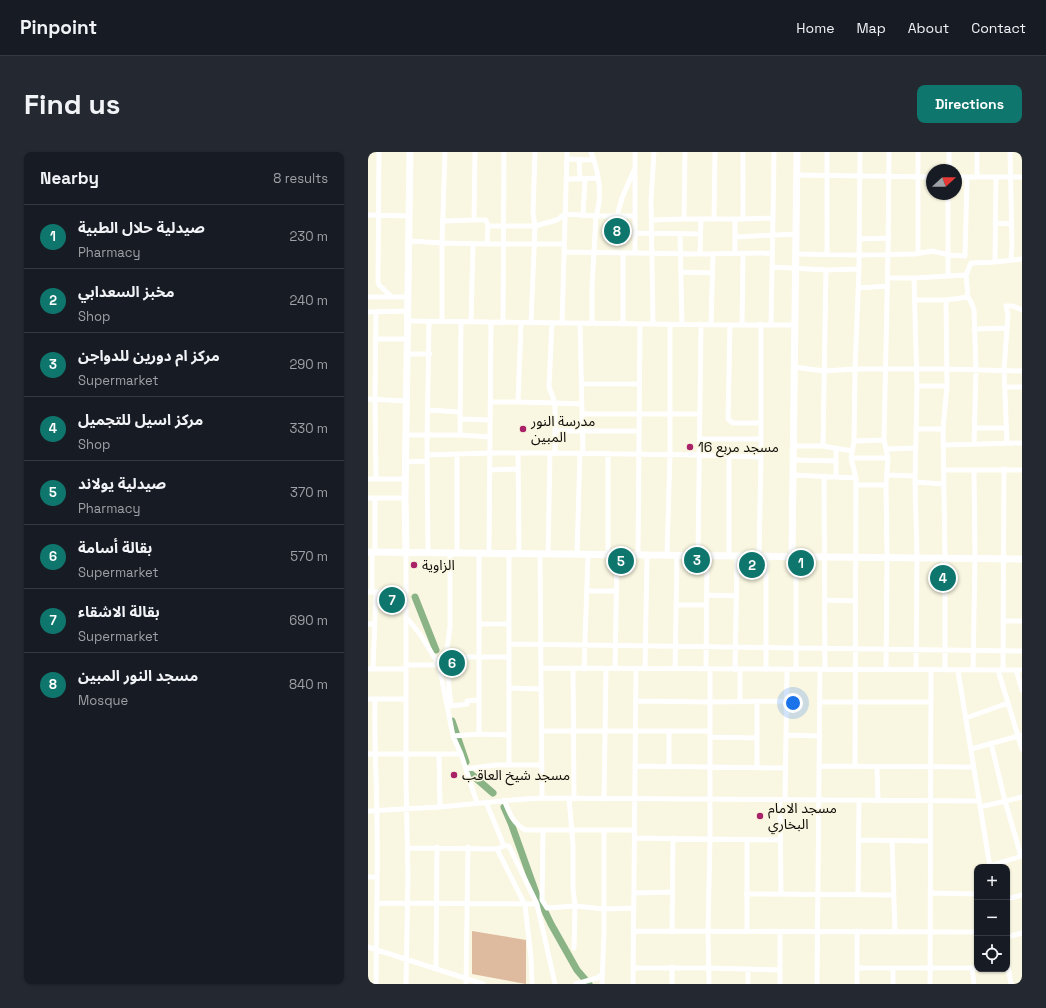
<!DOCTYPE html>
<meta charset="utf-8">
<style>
:root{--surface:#171b24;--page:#242831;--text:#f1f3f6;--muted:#9ea1a6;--line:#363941;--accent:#0f766e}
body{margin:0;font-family:"Space Grotesk","Noto Sans Arabic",sans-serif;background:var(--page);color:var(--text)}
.controls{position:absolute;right:12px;bottom:12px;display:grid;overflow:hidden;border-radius:8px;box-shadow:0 1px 3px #0004}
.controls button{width:36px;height:36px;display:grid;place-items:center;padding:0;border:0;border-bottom:1px solid var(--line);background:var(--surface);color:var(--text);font:20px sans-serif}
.compass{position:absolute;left:558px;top:12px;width:36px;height:36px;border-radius:50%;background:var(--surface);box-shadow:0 1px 3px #0004;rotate:69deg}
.you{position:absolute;left:425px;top:551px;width:14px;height:14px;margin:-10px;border:3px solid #fff;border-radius:50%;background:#1a73e8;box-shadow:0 0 0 6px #1a73e833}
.badge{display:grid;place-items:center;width:26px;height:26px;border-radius:50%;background:var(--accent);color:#fff;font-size:13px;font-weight:700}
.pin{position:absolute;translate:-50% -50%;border:2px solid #fff;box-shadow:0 1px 4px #0006}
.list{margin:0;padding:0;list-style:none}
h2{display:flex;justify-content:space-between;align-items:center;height:52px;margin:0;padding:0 16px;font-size:17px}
h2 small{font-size:13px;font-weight:400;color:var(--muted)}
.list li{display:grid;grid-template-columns:26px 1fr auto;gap:12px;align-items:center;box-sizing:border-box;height:64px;padding:0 16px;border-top:1px solid var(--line)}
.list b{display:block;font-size:15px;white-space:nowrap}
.list p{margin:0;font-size:13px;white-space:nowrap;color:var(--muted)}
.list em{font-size:13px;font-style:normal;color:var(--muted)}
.icon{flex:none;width:22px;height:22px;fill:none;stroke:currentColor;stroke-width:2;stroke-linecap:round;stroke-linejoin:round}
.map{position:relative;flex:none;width:654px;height:832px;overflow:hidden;border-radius:8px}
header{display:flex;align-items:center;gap:24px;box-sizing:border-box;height:56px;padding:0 20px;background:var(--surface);border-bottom:1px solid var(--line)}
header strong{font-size:19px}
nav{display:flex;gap:22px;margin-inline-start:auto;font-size:14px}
.intro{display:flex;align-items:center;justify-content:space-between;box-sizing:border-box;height:96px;padding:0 24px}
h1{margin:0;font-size:28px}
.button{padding:10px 18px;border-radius:8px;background:var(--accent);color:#fff;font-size:14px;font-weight:700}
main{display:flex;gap:24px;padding:0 24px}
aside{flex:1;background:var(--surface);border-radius:8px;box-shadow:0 1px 3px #0004}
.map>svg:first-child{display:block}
.green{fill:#deba9f}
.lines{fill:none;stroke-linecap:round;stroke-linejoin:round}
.river{stroke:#8ab386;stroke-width:7}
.street{stroke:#fff;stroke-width:5}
.secondary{stroke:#fff;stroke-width:7}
.poi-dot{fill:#a92167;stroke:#f9f6e1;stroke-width:1.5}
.labels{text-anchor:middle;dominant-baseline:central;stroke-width:3;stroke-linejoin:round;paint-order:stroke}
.poi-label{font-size:14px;fill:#0e0c06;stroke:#f9f6e1;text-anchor:start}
</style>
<header>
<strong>Pinpoint</strong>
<nav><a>Home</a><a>Map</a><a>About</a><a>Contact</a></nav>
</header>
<div class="intro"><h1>Find us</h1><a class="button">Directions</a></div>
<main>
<aside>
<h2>Nearby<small>8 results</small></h2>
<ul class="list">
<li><span class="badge">1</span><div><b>صيدلية حلال الطبية</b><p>Pharmacy</p></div><em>230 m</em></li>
<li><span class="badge">2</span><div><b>مخبز السعدابي</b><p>Shop</p></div><em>240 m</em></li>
<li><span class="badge">3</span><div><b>مركز ام دورين للدواجن</b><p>Supermarket</p></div><em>290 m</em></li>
<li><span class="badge">4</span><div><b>مركز اسيل للتجميل</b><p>Shop</p></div><em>330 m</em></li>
<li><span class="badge">5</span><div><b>صيدلية يولاند</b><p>Pharmacy</p></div><em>370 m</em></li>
<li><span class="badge">6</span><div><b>بقالة أسامة</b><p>Supermarket</p></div><em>570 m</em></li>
<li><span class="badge">7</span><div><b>بقالة الاشقاء</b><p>Supermarket</p></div><em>690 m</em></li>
<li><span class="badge">8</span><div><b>مسجد النور المبين</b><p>Mosque</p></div><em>840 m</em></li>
</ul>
</aside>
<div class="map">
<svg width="654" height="832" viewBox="0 0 654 832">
<rect width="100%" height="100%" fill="#f9f6e1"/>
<!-- green -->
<path class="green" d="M104,779L158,788V832L104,822Z"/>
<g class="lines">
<!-- river -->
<path class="river" d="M47,445L68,498
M84,569L98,610
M103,622L125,641
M136,655L143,671L168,741L183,772L209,818L221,832"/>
<!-- street -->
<path class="street" d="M11,0L10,129L11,133L24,145
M77,0L74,91L119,92L120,74H167L165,61L167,0
M223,0C231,21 235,43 228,64L224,135V171
M267,0V101
M317,0L316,67H375
M375,0V67L405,66L406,0
M459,0V102
M581,0V18
M642,0L644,92L643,108
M199,7L226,8
M211,7L212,27
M428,23L564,25
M609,24V0
M588,25H654
M199,27L230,26
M0,63L41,64
M215,64L217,27
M249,64L254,46L266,18
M346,67L347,0
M106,68H118L120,74
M284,68L316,67
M74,69L106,68L107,0
M627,71L643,72
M267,81L332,82
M312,82L314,172
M367,85L427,82
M491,87L521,86
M41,89L74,91V170
M119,92H196
M196,100L332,102L404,101
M550,101V0
M332,102L333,67
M367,102V67
M427,102L491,103L547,102L564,99L581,103L597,104L599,25
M627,110L628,25
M405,115L458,118L491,117
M314,120L344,121
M580,123V42
M520,126H546L598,123
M546,126L549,234L547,330L549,406L548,518
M490,136L520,134
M0,145H40
M600,145L604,152L606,158L608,217L606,292
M546,148H578L600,145L598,123L603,111L627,110L654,107
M0,160L40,159
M40,169L362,173H427
M103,170L105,92
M135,171L136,0
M163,171L167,74L189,68L197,62L228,64H267
M194,171L199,0
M212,171L215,301
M255,172V101
M285,172L283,49L286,0
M403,172L405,66
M343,173L345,102
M362,173L360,267L365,271H393
M374,173L375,102
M606,177L639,176
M8,187H39
M39,202H62
M426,215L456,219L487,217H579L654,219
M213,232H271
M549,234H579
M638,235H654
M0,247L39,249
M122,250H150L153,171
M150,250L187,251L181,235L184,171
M60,258L92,260
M215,262H332
M92,267L122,268
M607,276H638
M548,277H575
M187,279H271
M38,283H92L122,285
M92,283L93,170
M332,287H393
M486,289L516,288
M639,291L636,218L640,163L638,154H645L654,158
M576,293L654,291
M425,294H455L484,299
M455,294L458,118
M518,297L548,296
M150,301L151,402
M182,301L332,303L393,305
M187,301V251L214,252
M59,303L122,301H182L180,402
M483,306H520
M425,308L468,309
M38,310L59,309
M122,318L150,317
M576,318H654
M425,323L488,326
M519,323L547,324
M456,324L457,518
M468,324V297
M0,327H37
M8,327L7,247L8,161
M547,330L576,332
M488,333H518
M0,346H7V400
M7,346H37
M4,400V440
M60,401L59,293L61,170
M82,401V475L78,505L83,554L99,552V549L111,548
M89,401V303
M111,402V582
M121,402L123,171
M172,402L174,646
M209,402L212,301
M240,403V301
M270,403L272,172
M299,403L302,303V172
M330,403L333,172
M361,404V304
M391,404L393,305V172
M428,404V518
M219,439H248
M0,440H38
M338,443L368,444
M457,448L488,449
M308,453H338
M38,465L52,482L71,513L85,584L93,602L109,651
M635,469H654
M0,472H6
M111,472H141
M141,492L654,499
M78,505H141
M38,513H71
M173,516L654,518
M205,516L206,647
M0,517H38
M5,517L8,440
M216,517L220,403
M247,517L249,403
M277,517L279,403
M307,517L309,403
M338,517L339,404
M367,518L369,404
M398,518V404
M518,518L519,405L518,333L520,306L516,288L520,102L521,0
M577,518V406L575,277L579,234L578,148
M605,518L607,406L606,318
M630,518L654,597
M635,518L636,317
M648,518L654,538
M590,519L622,715
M141,536L173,537
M0,547H7
M268,549L343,550L418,549
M372,549V518
M452,550H563
M598,566L640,551
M173,579H342
M418,583L452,584
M85,584L111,582L141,583
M342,585L389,586
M623,591L637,649L653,704
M603,597L654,583
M0,602H93
M71,603L72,655
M141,613V402
M267,614L418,616
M451,614L606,615
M487,614L488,326L483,306L486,289L487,217L491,117L492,0
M301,615V579
M509,615L510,649
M389,616V549
M98,617L128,613H174
M201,646L205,693V736L207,754L206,796
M236,647L238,517
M136,648C142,662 144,670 157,678H266
M412,648L413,742
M417,648L419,518
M118,650L136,694
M612,655L654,645
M0,659L72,655L144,648L174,646L611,649
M175,678L174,748L179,756L207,754L236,757L266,756
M266,686L412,688
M491,688L563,689
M524,688L527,779
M40,696L129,697L136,694H141L169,752L187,832
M129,697L157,753L163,806L164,832
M622,714L654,704
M0,725H9
M266,741L305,740
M563,741L609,742
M378,742L526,743
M490,743L491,649
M639,747L654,743
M10,751L169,752
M265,779L609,780
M379,779V687
M304,780L305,686
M412,780V832
M639,785L654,781
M0,795L115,832
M639,809L643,832
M304,815V832
M68,816L69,695
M265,816H341L412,818
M490,816H609
M525,816V832
M604,816L606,832
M8,832C8,780 10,728 9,676C9,633 6,590 7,547H38
M38,832L40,724L38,630V401
M98,832L100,695
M208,832L229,826L233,823
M234,832L236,781V678
M265,832L268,517
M341,832L340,780L342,686V518
M380,832V817
M449,832L452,518
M489,832V779
M562,832L563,518"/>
<!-- secondary -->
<path class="secondary" d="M0,400L654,407
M38,401L37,346L42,0
M424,404L429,0"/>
</g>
<!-- markers -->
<g class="poi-dot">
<circle cx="155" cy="277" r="4"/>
<circle cx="322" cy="295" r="4"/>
<circle cx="46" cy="413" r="4"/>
<circle cx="86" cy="623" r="4"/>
<circle cx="392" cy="664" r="4"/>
</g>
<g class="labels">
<!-- poi labels -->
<g class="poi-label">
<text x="163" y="269">مدرسة النور<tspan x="163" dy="16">المبين</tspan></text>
<text x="330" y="295">مسجد مربع 16</text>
<text x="54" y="413">الزاوية</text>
<text x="94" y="623">مسجد شيخ العاقب</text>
<text x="400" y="656">مسجد الامام<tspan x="400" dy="16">البخاري</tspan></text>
</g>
</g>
</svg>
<div class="controls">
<button>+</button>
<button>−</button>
<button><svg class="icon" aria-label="locate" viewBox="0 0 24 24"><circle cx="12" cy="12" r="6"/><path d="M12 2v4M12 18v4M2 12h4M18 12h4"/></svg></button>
</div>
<svg class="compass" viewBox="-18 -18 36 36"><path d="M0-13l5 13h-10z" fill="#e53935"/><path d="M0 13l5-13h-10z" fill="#9ea1a6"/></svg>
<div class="you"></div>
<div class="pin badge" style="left:433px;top:411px">1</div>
<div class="pin badge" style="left:384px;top:413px">2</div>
<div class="pin badge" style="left:329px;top:408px">3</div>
<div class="pin badge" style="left:575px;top:426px">4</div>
<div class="pin badge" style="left:253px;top:409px">5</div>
<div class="pin badge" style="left:84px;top:511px">6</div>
<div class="pin badge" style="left:24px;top:448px">7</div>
<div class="pin badge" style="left:249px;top:79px">8</div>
</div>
</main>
